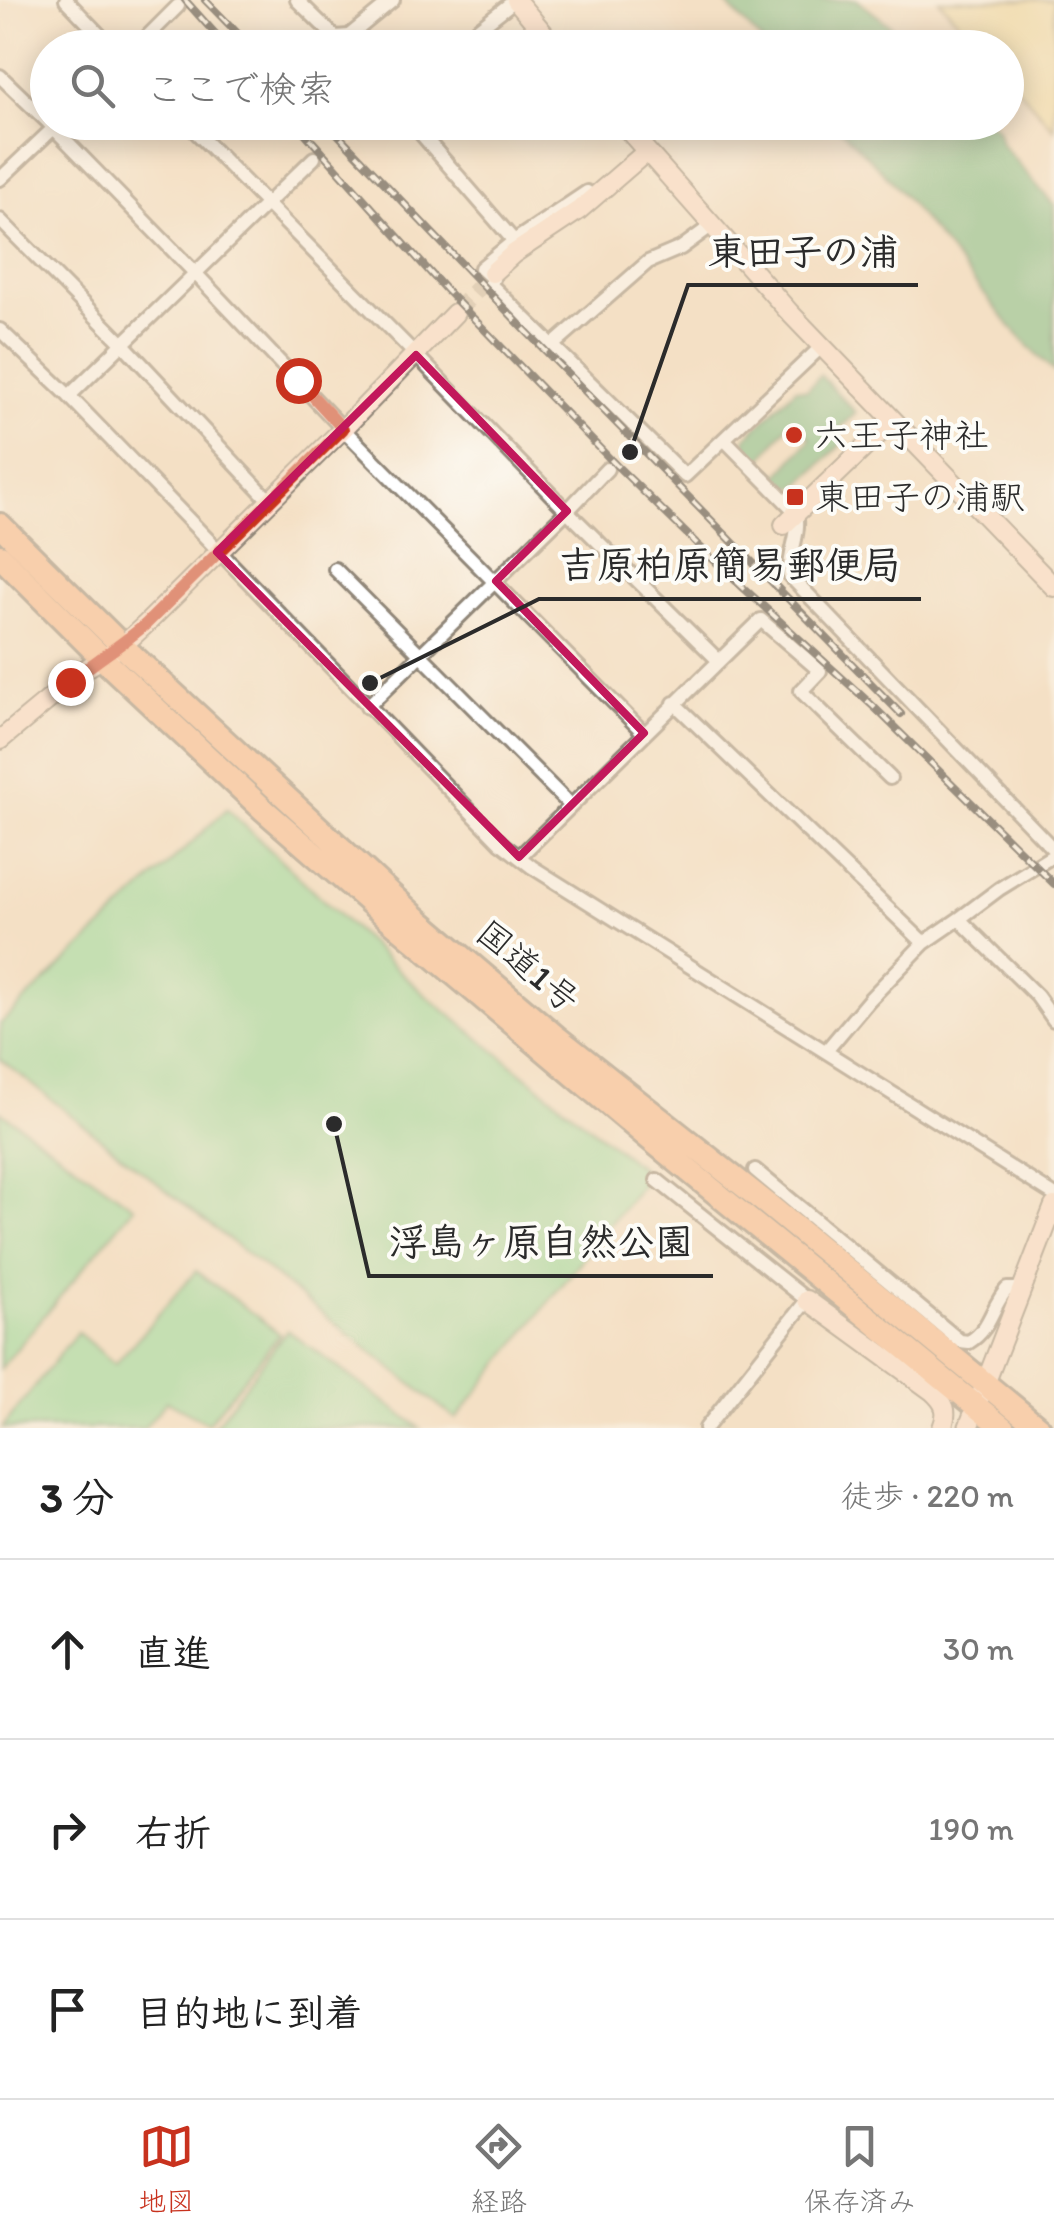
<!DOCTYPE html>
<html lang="ja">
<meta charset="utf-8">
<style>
:root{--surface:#fff;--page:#f6f6f6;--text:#222;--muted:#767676;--line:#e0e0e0;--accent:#c8321e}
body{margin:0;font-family:Itim,"Klee One",sans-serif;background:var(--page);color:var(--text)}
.stop{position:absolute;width:30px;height:30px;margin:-22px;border:8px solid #c8321e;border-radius:50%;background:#fff}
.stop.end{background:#c8321e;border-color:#fff;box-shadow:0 2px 10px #0008}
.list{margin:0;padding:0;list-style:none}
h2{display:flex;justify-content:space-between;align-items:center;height:130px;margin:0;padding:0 40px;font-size:42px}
h2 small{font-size:32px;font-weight:400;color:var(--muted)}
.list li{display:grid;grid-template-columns:65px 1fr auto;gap:30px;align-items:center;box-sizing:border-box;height:180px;padding:0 40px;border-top:2px solid var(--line)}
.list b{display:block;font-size:38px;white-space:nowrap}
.list em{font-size:32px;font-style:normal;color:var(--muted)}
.icon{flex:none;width:55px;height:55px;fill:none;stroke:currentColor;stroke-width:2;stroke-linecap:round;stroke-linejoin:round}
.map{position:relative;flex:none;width:1054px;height:1428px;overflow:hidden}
.search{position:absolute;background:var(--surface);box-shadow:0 5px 25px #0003;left:30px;right:30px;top:30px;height:110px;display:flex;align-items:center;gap:25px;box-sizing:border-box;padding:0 35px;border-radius:55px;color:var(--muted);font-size:38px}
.sheet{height:670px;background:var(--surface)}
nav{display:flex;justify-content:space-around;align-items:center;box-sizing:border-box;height:140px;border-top:2px solid var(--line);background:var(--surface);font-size:28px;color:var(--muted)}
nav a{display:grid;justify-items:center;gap:5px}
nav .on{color:var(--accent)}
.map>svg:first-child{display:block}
.green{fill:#8ddd9c;stroke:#5c8464;stroke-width:2.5}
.forest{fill:#72bc84;stroke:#4e7458;stroke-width:2.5;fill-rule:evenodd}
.sand{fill:#eeda9e;stroke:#8c8264;stroke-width:2.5}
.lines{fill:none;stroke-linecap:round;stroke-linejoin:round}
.secondary-tunnel{stroke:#ccbca6;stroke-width:18;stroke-dasharray:18 9;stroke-linecap:butt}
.street-casing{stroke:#908678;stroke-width:18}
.secondary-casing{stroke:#908678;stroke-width:22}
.highway-casing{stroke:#908678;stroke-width:28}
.street{stroke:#fff;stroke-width:12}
.secondary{stroke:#fee3d2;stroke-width:18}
.highway{stroke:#fcba8e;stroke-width:22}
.rail-casing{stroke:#2b2b2b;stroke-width:8}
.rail{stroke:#fdfcf7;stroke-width:4;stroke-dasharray:11;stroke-linecap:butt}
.route{stroke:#c8321e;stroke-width:12}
.marked{fill:none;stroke:#c2185b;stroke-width:8;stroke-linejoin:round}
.poi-dot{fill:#c8321e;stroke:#fdfcf7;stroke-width:4}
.labels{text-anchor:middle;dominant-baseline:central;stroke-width:8;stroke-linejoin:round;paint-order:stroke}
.poi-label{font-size:35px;fill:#2b2b2b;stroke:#fdfcf7;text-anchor:start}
.street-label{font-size:35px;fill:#2b2b2b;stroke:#fdfcf7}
.leader{fill:none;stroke:#2b2b2b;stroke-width:4}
.callout-dot{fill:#2b2b2b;stroke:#fdfcf7;stroke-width:4}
.callout-label{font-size:38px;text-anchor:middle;font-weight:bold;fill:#2b2b2b;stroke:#fdfcf7;stroke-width:8;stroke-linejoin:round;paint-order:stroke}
</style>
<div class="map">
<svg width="1054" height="1428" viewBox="0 0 1054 1428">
<rect width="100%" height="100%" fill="#fdfcf7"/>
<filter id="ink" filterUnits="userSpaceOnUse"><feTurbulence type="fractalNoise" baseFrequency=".01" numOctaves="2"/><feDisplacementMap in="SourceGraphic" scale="20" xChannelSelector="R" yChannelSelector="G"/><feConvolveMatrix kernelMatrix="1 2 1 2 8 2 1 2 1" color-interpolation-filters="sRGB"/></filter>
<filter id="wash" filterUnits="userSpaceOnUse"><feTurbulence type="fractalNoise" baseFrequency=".0048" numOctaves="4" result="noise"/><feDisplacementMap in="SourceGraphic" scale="40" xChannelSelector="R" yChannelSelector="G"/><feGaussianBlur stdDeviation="2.25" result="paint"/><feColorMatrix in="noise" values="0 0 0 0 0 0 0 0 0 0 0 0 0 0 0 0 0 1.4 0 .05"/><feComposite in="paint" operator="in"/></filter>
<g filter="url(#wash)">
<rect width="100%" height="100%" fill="#f4e0c5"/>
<!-- green -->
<path class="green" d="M227,809L324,901L424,994L640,1167L647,1178L456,1419L0,1059V1024Z
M0,1111L134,1207L0,1369Z
M196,1271L280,1334L208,1423L167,1401L144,1428H2L77,1332L115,1364Z
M287,1330L420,1428H213Z"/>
<!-- forest -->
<path class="forest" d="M723,0H857L891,26L898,42L903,47H767Z
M991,123L997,129L1001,144L1054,205V372L1017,334L889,178L834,123Z
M820,375L856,413L837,431L843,443L797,487L780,488L748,453L745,439L796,388L807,390ZM791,421L811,438L778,476L761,460Z"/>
<!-- sand -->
<path class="sand" d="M939,0H1054V129L1007,76L1006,48L981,47Z"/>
</g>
<g filter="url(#ink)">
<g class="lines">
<!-- secondary-tunnel -->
<path class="secondary-tunnel" d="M455,313L492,273"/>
<defs>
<path id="street" d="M66,0L112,48
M297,0L335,37L349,36L393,0
M136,48L178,6
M462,48L469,36L515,0
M0,76L48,122
M48,122L195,273L343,429L644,733
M186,122L416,355L567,511L718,660
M411,122L514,241
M0,179L60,122
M587,192L514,241L481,268L493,279L490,284L685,476L821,347
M0,220L123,344L270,501
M0,330L69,396L501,843L532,867L1054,1195
M553,345L648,262L681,248L711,226
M69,396L314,158
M725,440L796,512C801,534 788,553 790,576L1054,850
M335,569L571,806
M674,703L924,943
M367,707L567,511L607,469
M519,857L761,620L820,671L801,691L890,778
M959,919L999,889L1054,855
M826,1051L869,1000L924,943L959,919L1037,996L1054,1020
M755,1170L960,1341L969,1342C991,1329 991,1307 1007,1289H1022
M657,1180L807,1300L706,1428"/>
<path id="secondary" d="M516,0L556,48
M621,122L790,313L1054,587
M492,273L513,254L579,210L646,152
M784,525L893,420
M0,740L87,668L122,646L146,624L347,425L455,313
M807,1300L932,1391C945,1403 949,1411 942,1428
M968,1428L1054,1206"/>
<path id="highway" d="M0,525L122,646L414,916L556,1037L767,1204L1039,1428
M0,556L103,659L264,810L381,912L649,1138L1003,1428"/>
</defs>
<!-- street casing -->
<use href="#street" class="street-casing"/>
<!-- secondary casing -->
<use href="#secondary" class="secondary-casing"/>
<!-- highway casing -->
<use href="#highway" class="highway-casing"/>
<!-- street -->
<use href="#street" class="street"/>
<!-- secondary -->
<use href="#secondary" class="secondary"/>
<!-- highway -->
<use href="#highway" class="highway"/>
<defs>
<path id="rail" d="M185,0L228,48
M205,0L252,48
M295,122L445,289L616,465L726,572L874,707L1054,884
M326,122L526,331L901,714"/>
</defs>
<!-- rail casing -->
<use href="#rail" class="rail-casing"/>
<!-- rail -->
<use href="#rail" class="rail"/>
</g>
</g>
<g class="lines" filter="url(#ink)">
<!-- route -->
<path class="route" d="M70,682C95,661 122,645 146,624L343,429L298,380"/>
</g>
<!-- marked area -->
<path d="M0 0H1054V1428H0ZM416,355L567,511L496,581L644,733L519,857L217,552Z" fill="#f4e0c5" fill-opacity=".55" fill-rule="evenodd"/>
<path class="marked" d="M416,355L567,511L496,581L644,733L519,857L217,552Z"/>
<!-- markers -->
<g class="poi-dot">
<circle cx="794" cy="435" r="10"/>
<rect x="785" y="487" width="20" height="20" rx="5"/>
</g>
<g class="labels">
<!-- poi labels -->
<g class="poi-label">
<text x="814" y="435">六王子神社</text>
<text x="815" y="497">東田子の浦駅</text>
</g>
<!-- street labels -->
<g class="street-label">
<text transform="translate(528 966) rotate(40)">国道1号</text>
</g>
</g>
<!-- callouts -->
<path class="leader" d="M630 452L688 285H918M370 683L539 599H921M334 1124L369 1276H713"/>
<g class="callout-dot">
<circle cx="630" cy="452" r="10"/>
<circle cx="370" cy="683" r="10"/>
<circle cx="334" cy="1124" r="10"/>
</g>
<g class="callout-label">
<text x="803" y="265">東田子の浦</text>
<text x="730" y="578">吉原柏原簡易郵便局</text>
<text x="541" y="1255">浮島ヶ原自然公園</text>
</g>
</svg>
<div class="stop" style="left:298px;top:380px"></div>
<div class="stop end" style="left:70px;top:682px"></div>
<div class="search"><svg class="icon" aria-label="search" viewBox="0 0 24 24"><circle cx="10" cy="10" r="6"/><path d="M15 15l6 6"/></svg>ここで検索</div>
</div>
<section class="sheet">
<h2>3 分<small>徒歩 · 220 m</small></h2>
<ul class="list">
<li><svg class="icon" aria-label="ahead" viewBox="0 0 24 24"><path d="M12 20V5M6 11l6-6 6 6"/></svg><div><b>直進</b></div><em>30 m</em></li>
<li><svg class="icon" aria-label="right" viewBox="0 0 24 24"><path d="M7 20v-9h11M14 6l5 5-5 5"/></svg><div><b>右折</b></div><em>190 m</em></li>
<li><svg class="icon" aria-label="arrive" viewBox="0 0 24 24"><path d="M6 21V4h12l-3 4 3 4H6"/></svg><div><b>目的地に到着</b></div></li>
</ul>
</section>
<nav>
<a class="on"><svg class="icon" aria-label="map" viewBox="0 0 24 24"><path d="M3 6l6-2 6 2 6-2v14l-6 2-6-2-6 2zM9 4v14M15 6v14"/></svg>地図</a>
<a><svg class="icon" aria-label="directions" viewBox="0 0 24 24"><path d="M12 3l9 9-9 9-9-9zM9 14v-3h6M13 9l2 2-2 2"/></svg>経路</a>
<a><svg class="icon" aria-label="saved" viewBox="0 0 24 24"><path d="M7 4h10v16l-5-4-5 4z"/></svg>保存済み</a>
</nav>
